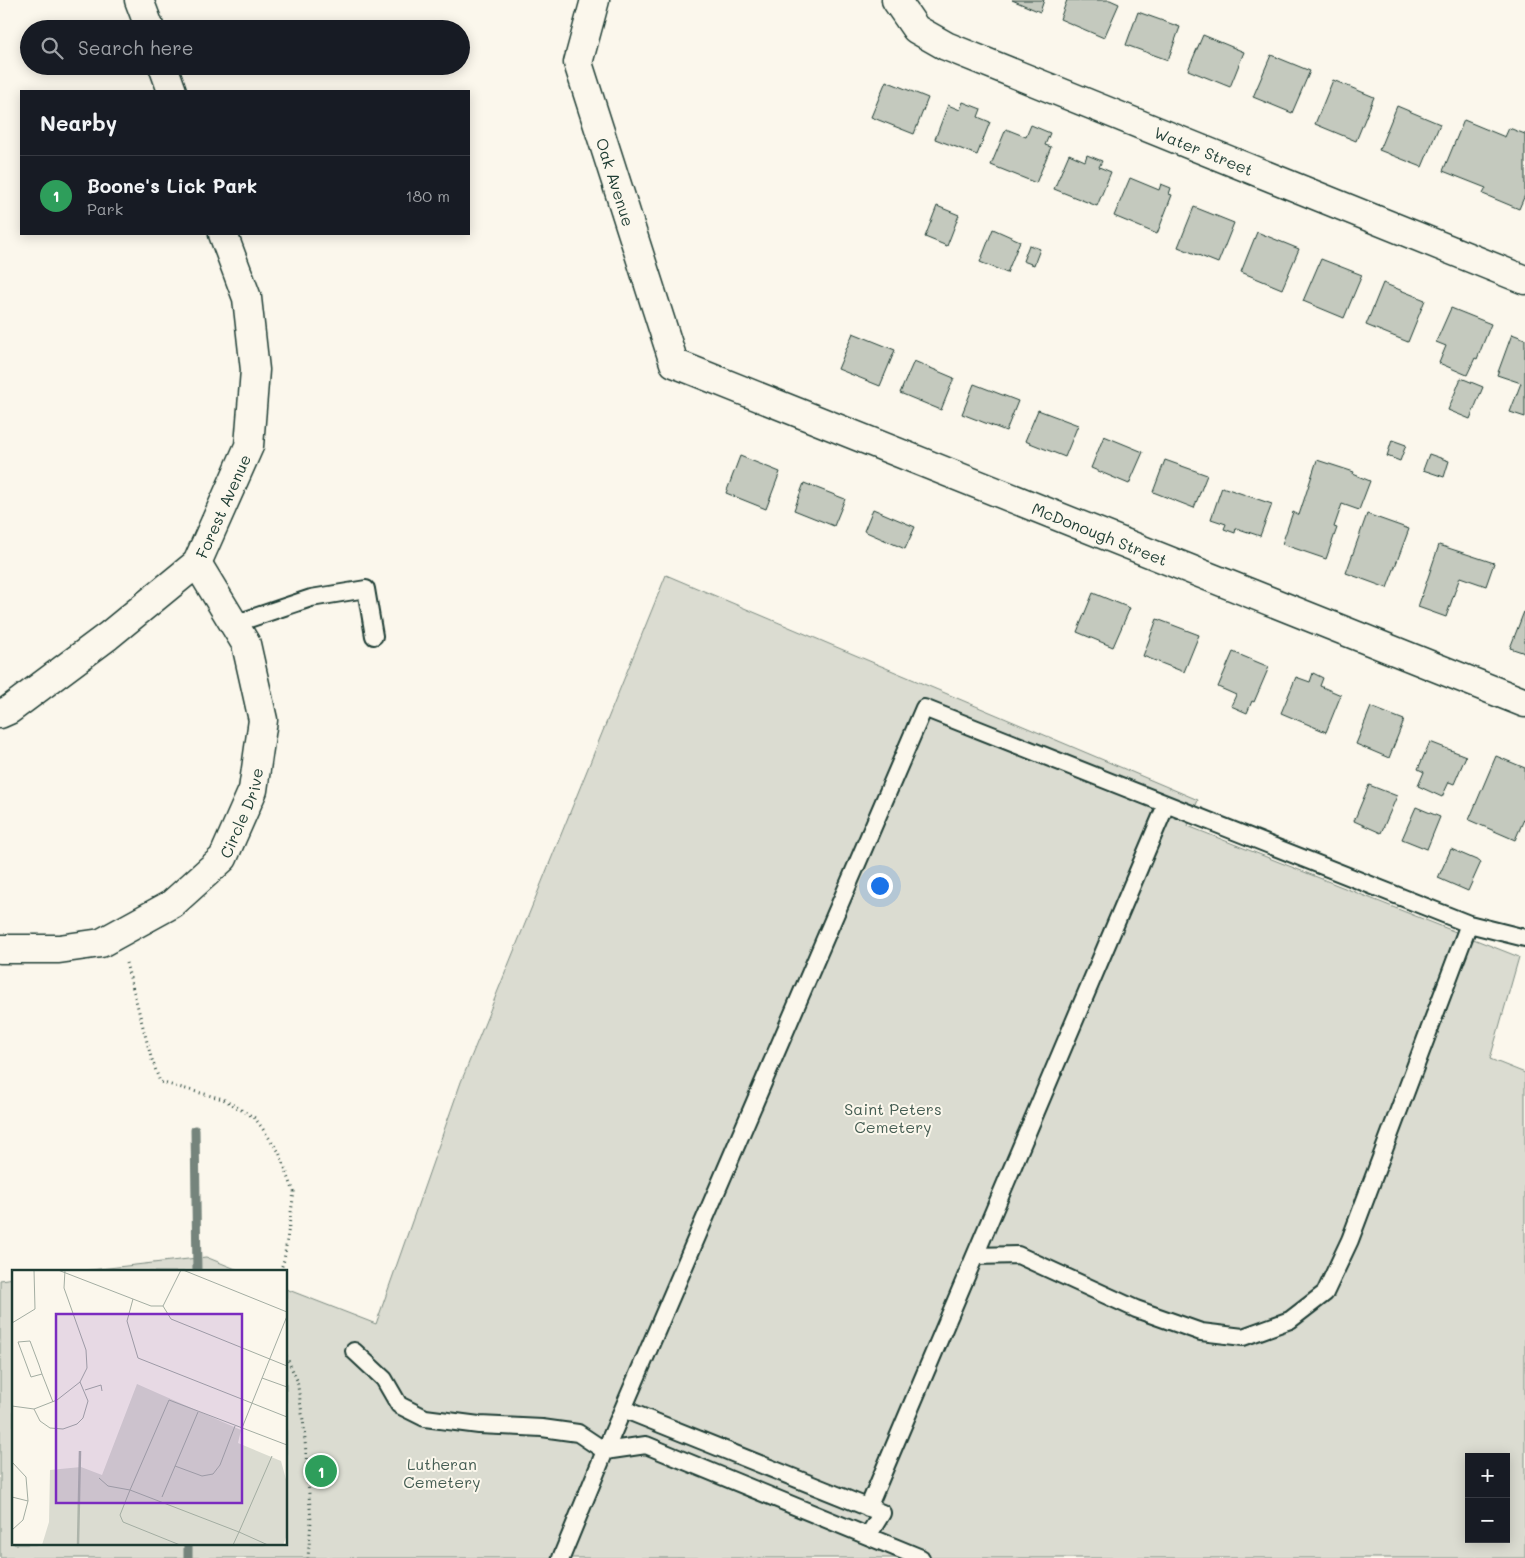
<!DOCTYPE html>
<meta charset="utf-8">
<style>
:root{--surface:#171b24;--page:#242831;--text:#f1f3f6;--muted:#9ea1a6;--line:#363941;--accent:#7c3aed}
body{margin:0;font-family:Mali,sans-serif;background:var(--page);color:var(--text)}
.controls{position:absolute;right:15px;bottom:15px;display:grid;overflow:hidden;border-radius:0px;box-shadow:0 2px 12px #0003}
.controls button{width:45px;height:45px;display:grid;place-items:center;padding:0;border:0;border-bottom:1px solid var(--line);background:var(--surface);color:var(--text);font:25px sans-serif}
.you{position:absolute;left:879px;top:885px;width:18px;height:18px;margin:-12px;border:4px solid #fff;border-radius:50%;background:#1a73e8;box-shadow:0 0 0 8px #1a73e833}
.badge{display:grid;place-items:center;width:32px;height:32px;border-radius:50%;background:var(--accent);color:#fff;font-size:16px;font-weight:700}
.pin{position:absolute;translate:-50% -50%;border:2px solid #fff;box-shadow:0 1px 5px #0006}
.list{margin:0;padding:0;list-style:none}
h2{display:flex;justify-content:space-between;align-items:center;height:65px;margin:0;padding:0 20px;font-size:21px}
h2 small{font-size:16px;font-weight:400;color:var(--muted)}
.list li{display:grid;grid-template-columns:32px 1fr auto;gap:15px;align-items:center;box-sizing:border-box;height:80px;padding:0 20px;border-top:1px solid var(--line)}
.list b{display:block;font-size:19px;white-space:nowrap}
.list p{margin:0;font-size:16px;white-space:nowrap;color:var(--muted)}
.list em{font-size:16px;font-style:normal;color:var(--muted)}
.icon{flex:none;width:28px;height:28px;fill:none;stroke:currentColor;stroke-width:2;stroke-linecap:round;stroke-linejoin:round}
.map{position:relative;flex:none;width:1525px;height:1558px;overflow:hidden}
.search{position:absolute;background:var(--surface);box-shadow:0 2px 12px #0003;left:20px;top:20px;width:450px;height:55px;display:flex;align-items:center;gap:12px;box-sizing:border-box;padding:0 18px;border-radius:28px;color:var(--muted);font-size:19px}
.panel{position:absolute;background:var(--surface);box-shadow:0 2px 12px #0003;left:20px;top:90px;width:450px;height:145px;border-radius:0px}
.map>svg:first-child{display:block}
.green{fill:#dbdcd1;stroke:#7d8c82;fill-rule:evenodd}
.lines{fill:none;stroke-linecap:round;stroke-linejoin:round}
.stream{stroke:#74847b;stroke-width:9}
.building{fill:#c4c9be;stroke:#1f3d34}
.lane-casing{stroke:#1f3d34;stroke-width:20}
.street-casing{stroke:#1f3d34;stroke-width:31}
.path{stroke:#1f3d34;stroke-width:3;stroke-dasharray:1 4;stroke-linecap:butt}
.lane{stroke:#fbf7ec;stroke-width:16}
.street{stroke:#fbf7ec;stroke-width:28}
.labels{text-anchor:middle;dominant-baseline:central;stroke-width:4;stroke-linejoin:round;paint-order:stroke}
.street-label{font-size:16px;fill:#1f3d34;stroke:#fbf7ec}
.park-label{font-size:16px;fill:#455d53;stroke:#fbf7ec}
.inset-river{fill:none;stroke:#adb4aa;stroke-width:2.5}
.inset-road{fill:none;stroke:#a3ada2;stroke-width:1}
.view{fill:#7b2cbf;fill-opacity:0.15;stroke:#7b2cbf;stroke-width:2.5}
.inset-edge{fill:none;stroke:#1f3d34;stroke-width:2.5}
</style>
<div class="map">
<svg width="1525" height="1558" viewBox="0 0 1525 1558">
<rect width="100%" height="100%" fill="#fbf7ec"/>
<filter id="ink" filterUnits="userSpaceOnUse"><feTurbulence type="fractalNoise" baseFrequency=".02" numOctaves="2"/><feDisplacementMap in="SourceGraphic" scale="10" xChannelSelector="R" yChannelSelector="G"/><feConvolveMatrix kernelMatrix="1 2 1 2 8 2 1 2 1" color-interpolation-filters="sRGB"/></filter>
<g filter="url(#ink)">
<!-- green -->
<path class="green" d="M666,575L1198,800L1188,826L1519,957L1490,1059L1525,1073V1558H0V1280L14,1278V1544H286V1289L376,1324L461,1082ZM1469,1457H1506V1539H1469Z
M206,1257L243,1272H73Z"/>
<g class="lines">
<!-- stream -->
<path class="stream" d="M195,1130L197,1272
M188,1558V1544"/>
</g>
<!-- building -->
<path class="building" d="M1012,0H1044L1040,12Z
M1067,0H1110L1119,4L1104,38L1060,19Z
M1138,12L1180,27L1168,60L1126,45Z
M1203,35L1244,52L1230,87L1188,70Z
M1271,55L1310,71L1292,113L1253,97Z
M1333,80L1374,97L1356,141L1315,124Z
M886,81L928,98L914,134L871,117Z
M963,102L981,109L978,117L990,122L977,155L935,139L948,105L960,110Z
M1397,106L1440,124L1422,167L1379,150Z
M1464,120L1505,137L1509,128L1525,134V195L1519,209L1483,194L1486,188L1443,171Z
M1031,125L1050,133L1045,145L1051,147L1036,183L991,165L1006,129L1026,137Z
M1069,154L1085,161L1087,155L1102,161L1099,167L1111,172L1097,206L1054,189Z
M1130,178L1159,190L1161,184L1171,188L1169,194L1172,195L1157,234L1114,216Z
M937,206L959,215L947,246L925,237Z
M1194,207L1234,223L1218,263L1178,247Z
M993,229L1020,241L1007,273L980,262Z
M1257,232L1299,249L1282,289L1241,272Z
M1029,245L1040,249L1034,265L1023,261Z
M1321,259L1362,275L1344,318L1303,301Z
M1383,283L1425,300L1408,342L1366,325Z
M1451,308L1491,324L1477,359L1475,358L1467,375L1439,363L1446,346L1436,342Z
M853,333L895,350L880,386L838,369Z
M1512,334L1525,339V417L1510,412L1521,383L1497,375Z
M914,361L954,378L941,410L900,393Z
M1461,378L1483,387L1470,419L1448,410Z
M974,384L1018,401L1006,431L962,414Z
M1038,410L1078,425L1065,457L1025,441Z
M1104,436L1143,452L1129,484L1091,468Z
M1392,440L1406,445L1400,461L1387,456Z
M1429,454L1449,461L1444,477L1423,470Z
M740,456L780,472L766,509L726,493Z
M1165,460L1207,475L1194,508L1153,492Z
M1317,460L1354,472L1353,474L1370,481L1359,510L1342,504L1334,527L1337,528L1326,559L1282,544L1293,512L1299,515Z
M804,483L845,499L834,526L794,510Z
M1222,487L1272,504L1260,536L1236,528L1235,533L1224,529L1226,524L1211,519Z
M873,509L915,527L905,549L864,531Z
M1367,514L1409,529L1387,588L1346,573Z
M1439,545L1494,563L1486,586L1460,577L1446,617L1418,607Z
M1093,593L1130,608L1113,647L1077,632Z
M1525,609V653L1510,648Z
M1157,619L1199,635L1184,672L1143,656Z
M1233,652L1269,667L1254,702L1252,701L1247,713L1231,706L1236,695L1218,687Z
M1313,673L1323,678L1320,686L1341,695L1326,732L1281,713L1296,677L1310,682Z
M1371,707L1404,720L1389,758L1356,744Z
M1430,742L1466,756L1454,784L1449,782L1442,797L1418,786L1424,772L1418,769Z
M1496,756L1525,768V817L1515,840L1469,820Z
M1369,785L1397,796L1381,833L1354,821Z
M1416,807L1440,817L1427,849L1402,839Z
M1451,849L1481,862L1468,891L1438,878Z"/>
<g class="lines">
<defs>
<path id="lane" d="M234,624L311,598L366,589L374,636
M975,1256L1018,1255L1136,1309L1201,1332L1243,1337L1290,1320L1325,1293L1350,1240L1469,924
M354,1351L384,1379L399,1405L425,1418L479,1425L542,1428L578,1433L605,1451L924,708L1469,924L1525,938
M623,1409L882,1513L868,1536
M868,1508L1166,805
M561,1558L605,1451L646,1445L921,1558"/>
<g id="street">
<path d="M139,0L150,29"/>
<path id="s1" d="M595,0L578,63L674,363L1525,703"/>
<path id="s2" d="M896,0L916,29L946,46L1525,280"/>
<path d="M163,66L172,91"/>
<path id="s3" d="M0,714L9,710L108,636L197,563L249,446L255,370L247,298L223,234"/>
<path id="s4" d="M0,949H59L101,943L172,904L223,858L253,790L263,720L246,644L197,563"/>
</g>
</defs>
<!-- lane casing -->
<use href="#lane" class="lane-casing"/>
<!-- street casing -->
<use href="#street" class="street-casing"/>
<!-- path -->
<path class="path" d="M126,963L151,1057L160,1082L223,1099L255,1118L279,1152L294,1192L284,1260L280,1272
M286,1356L297,1380L304,1427L311,1521L308,1558"/>
<!-- lane -->
<use href="#lane" class="lane"/>
<!-- street -->
<use href="#street" class="street"/>
</g>
</g>
<g class="labels">
<!-- street labels -->
<g class="street-label">
<text stroke="none"><textPath href="#s2" startOffset="348">Water Street</textPath></text>
<text stroke="none"><textPath href="#s1" startOffset="190">Oak Avenue</textPath></text>
<text stroke="none"><textPath href="#s3" startOffset="311">Forest Avenue</textPath></text>
<text stroke="none"><textPath href="#s1" startOffset="839">McDonough Street</textPath></text>
<text stroke="none"><textPath href="#s4" startOffset="300">Circle Drive</textPath></text>
</g>
<!-- park labels -->
<g class="park-label">
<text x="893" y="1108">Saint Peters<tspan x="893" dy="18">Cemetery</tspan></text>
<text x="442" y="1463">Lutheran<tspan x="442" dy="18">Cemetery</tspan></text>
</g>
</g>
<!-- overview -->
<g transform="translate(12 1270)">
<rect width="275" height="275" fill="#fbf7ec"/>
<path d="M125,114L229,160L226,173L269,191L275,213V265L271,275H30L37,252L38,200L69,197L90,205Z" fill="#dbdcd1"/>
<path class="inset-river" d="M66,275L68,181"/>
<path class="inset-road" d="M46,0L139,36H151M171,0L275,42M121,29L115,51L126,88L275,147M151,36L159,49L275,96M151,36L169,0M0,53L23,39L22,0M30,104L19,107L6,72L18,71L27,95L30,104L41,132M250,108L275,117M73,120L89,115L90,121M0,136L22,139L45,130L68,112L75,98L74,80L52,18L53,0M22,139L28,151L38,158L51,159L65,154L71,148L76,131L68,112M230,158L275,46M0,192L14,207L16,231L11,250L0,260M163,196L190,206L201,204L208,195L223,156M87,208L96,216L118,220L157,130L275,175M0,227L16,231M150,227L186,142M168,275L111,252L108,245L118,220L227,262L260,186M221,275L227,262L256,275"/>
<path class="view" d="M44,44H230V233H44Z"/>
<rect width="275" height="275" class="inset-edge"/>
</g>
</svg>
<div class="controls">
<button>+</button>
<button>−</button>
</div>
<div class="you"></div>
<div class="pin badge" style="left:321px;top:1471px;background:#2e9e5b">1</div>
<div class="search"><svg class="icon" aria-label="search" viewBox="0 0 24 24"><circle cx="10" cy="10" r="6"/><path d="M15 15l6 6"/></svg>Search here</div>
<section class="panel">
<h2>Nearby<small></small></h2>
<ul class="list">
<li><span class="badge" style="background:#2e9e5b">1</span><div><b>Boone's Lick Park</b><p>Park</p></div><em>180 m</em></li>
</ul>
</section>
</div>
